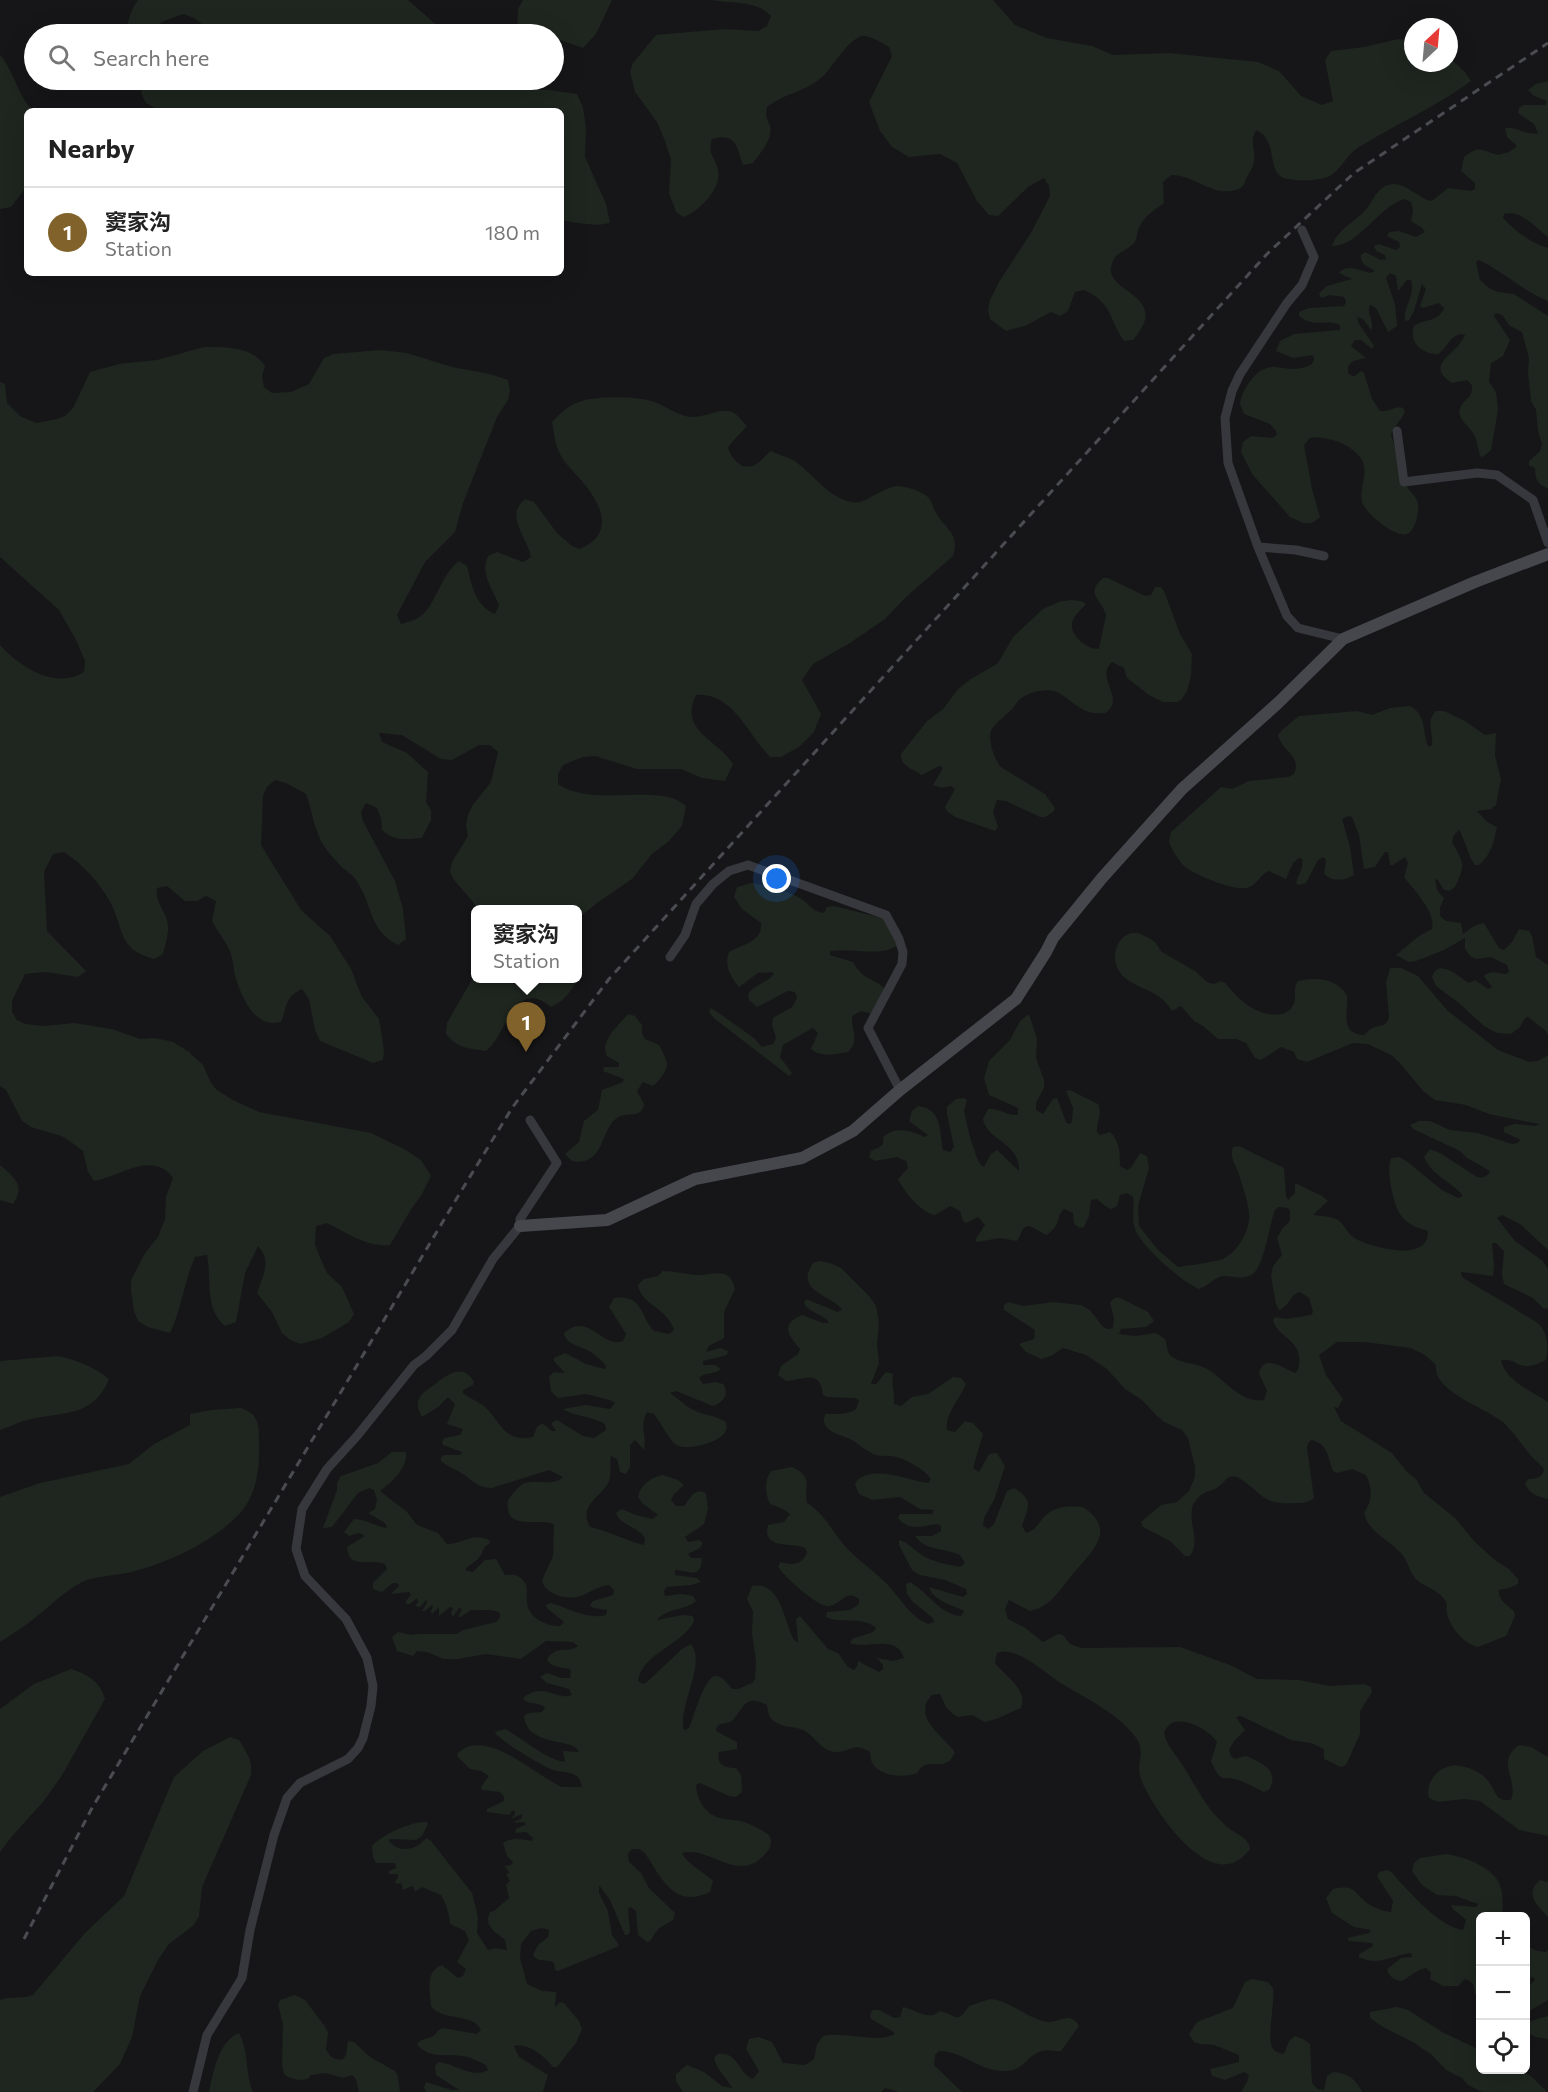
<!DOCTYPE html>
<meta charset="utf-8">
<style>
:root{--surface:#fff;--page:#f6f6f6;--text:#222;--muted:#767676;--line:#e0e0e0;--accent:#80622a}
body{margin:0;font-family:Commissioner,"Noto Sans SC",sans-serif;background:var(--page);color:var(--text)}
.controls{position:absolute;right:18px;bottom:18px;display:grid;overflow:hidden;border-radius:9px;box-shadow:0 6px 24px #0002}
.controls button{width:54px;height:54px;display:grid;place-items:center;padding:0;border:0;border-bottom:2px solid var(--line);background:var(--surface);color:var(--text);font:30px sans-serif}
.compass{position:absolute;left:1404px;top:18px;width:54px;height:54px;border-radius:50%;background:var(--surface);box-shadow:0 6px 24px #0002;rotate:26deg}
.you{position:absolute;left:777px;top:879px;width:21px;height:21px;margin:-15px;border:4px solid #fff;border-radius:50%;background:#1a73e8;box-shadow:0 0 0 9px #1a73e833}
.badge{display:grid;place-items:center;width:39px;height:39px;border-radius:50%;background:var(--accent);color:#fff;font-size:20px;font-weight:700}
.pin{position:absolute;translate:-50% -50px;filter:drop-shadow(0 2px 3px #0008)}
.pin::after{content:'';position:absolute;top:32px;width:21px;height:18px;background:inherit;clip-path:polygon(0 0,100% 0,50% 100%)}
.popup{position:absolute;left:471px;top:905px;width:111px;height:78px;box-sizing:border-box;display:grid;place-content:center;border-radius:9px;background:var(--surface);filter:drop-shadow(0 2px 4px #0005);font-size:20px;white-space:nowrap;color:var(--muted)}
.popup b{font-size:22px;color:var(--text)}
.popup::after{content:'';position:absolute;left:50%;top:100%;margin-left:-12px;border:12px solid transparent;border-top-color:var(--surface)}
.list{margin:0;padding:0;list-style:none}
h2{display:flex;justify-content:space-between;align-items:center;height:78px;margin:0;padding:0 24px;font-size:26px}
h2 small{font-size:20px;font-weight:400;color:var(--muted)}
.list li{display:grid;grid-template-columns:39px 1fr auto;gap:18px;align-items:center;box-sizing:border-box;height:90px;padding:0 24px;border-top:2px solid var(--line)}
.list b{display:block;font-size:22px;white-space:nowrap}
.list p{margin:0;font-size:20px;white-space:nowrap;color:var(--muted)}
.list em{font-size:20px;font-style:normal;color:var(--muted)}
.icon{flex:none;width:33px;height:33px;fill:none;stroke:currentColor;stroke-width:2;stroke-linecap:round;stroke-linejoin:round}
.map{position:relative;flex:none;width:1548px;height:2092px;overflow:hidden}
.search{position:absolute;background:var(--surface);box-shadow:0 6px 24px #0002;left:24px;top:24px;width:540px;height:66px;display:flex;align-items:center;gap:15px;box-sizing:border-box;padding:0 21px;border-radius:33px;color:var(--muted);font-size:22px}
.panel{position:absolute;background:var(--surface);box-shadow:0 6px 24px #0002;left:24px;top:108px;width:540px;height:168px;border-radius:9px}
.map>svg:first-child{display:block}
.green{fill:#1e261f}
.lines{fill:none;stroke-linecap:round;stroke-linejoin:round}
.street{stroke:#37383d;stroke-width:9}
.secondary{stroke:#45474d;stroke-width:12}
.rail{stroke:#4a4c52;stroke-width:3;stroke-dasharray:8 6;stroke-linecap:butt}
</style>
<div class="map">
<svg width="1548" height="2092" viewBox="0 0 1548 2092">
<rect width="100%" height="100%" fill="#161618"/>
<!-- green -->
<path class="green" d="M138,0H408L447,34H212V32L194,18L183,14L162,22L149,34H128C126,22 131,10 138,0Z
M523,0H612L596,34L583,48L554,38V34H517L518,9Z
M711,0H993L1015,25L1047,38L1092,46L1113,55L1169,53L1258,62L1279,71L1301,96L1322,105L1333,101L1325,60L1331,51L1364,47L1398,39L1413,41V63H1449V57L1465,72L1471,81C1436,107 1396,124 1359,147C1346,155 1341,170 1330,176C1319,181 1296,182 1284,178C1266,172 1279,140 1256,130C1249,143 1256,148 1254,161C1253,168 1249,173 1246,179C1244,184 1244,187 1238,189C1214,199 1194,174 1171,175L1163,182L1164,203C1153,211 1143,217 1138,230C1137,234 1137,240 1134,243C1128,250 1117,252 1113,261C1097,294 1175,292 1133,340L1124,341C1108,318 1113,303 1084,290L1075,292L1068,311L1060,316L1051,312L1025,326L1006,331L990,319L988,310L990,300L999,282L1032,231L1050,196L1049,186L1044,178L1028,187L998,216L989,215L977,201L957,163L940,154L909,157L892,147L880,131L869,102L892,56L889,47C882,43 871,36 863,36C851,37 834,63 827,72C811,91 786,92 767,107C765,118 767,117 770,126C773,140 760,153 753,163L743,165C737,147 736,132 712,139C707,155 715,156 718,170C722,189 699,211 684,217L676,212L669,193L671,160L665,141L657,122L635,92L630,72L633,63L656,35L724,29L758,31L767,26L771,16C757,0 732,4 711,0Z
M0,55C15,72 17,96 34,111H27V186L11,207L0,209Z
M148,80H498L519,90H548L577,94L583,108L586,128L585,157L606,204L610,223L598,225L577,223L561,220V111H341C333,108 307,111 297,111L294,109L291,111H161L146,103L141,93L144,83Z
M1548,81V237C1536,228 1521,209 1504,214L1503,218C1515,231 1531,243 1548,248V301C1523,291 1504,272 1479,260L1476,262L1480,280L1489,288L1498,292L1514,294L1548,316V489C1537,484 1535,479 1535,468L1529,465V461L1540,451L1542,445L1538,431L1536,410L1531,401L1528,373L1529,358L1522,332L1510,326L1502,315L1496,313L1494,316L1510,340L1503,356L1491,363L1489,382L1496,392L1498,410L1491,450L1483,457L1480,456C1478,449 1477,439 1473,433C1469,426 1457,419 1460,409C1463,398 1473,400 1472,385L1467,380L1452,383C1422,363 1459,355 1465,334C1450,333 1449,347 1438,354C1423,354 1408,343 1414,326C1425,318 1438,323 1444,308L1439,303L1423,308L1420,306L1426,289L1422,284L1414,311L1409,320L1405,321C1403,307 1416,294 1411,280H1407L1398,291L1396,276L1390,273L1386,278L1395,304L1397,326L1388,332L1376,308L1370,305C1366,313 1375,322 1371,330L1363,319L1357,317L1359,324L1374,346L1372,349L1361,340H1355L1351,346L1366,358L1353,361L1348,366V373L1352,376H1355L1361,371L1364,373L1372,399L1380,411C1389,413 1395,405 1403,408L1405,411C1402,421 1393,426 1391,435C1397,450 1399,475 1408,488C1414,497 1420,499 1418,512C1417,519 1415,528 1409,533C1398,541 1365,513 1362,502C1358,485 1373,469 1357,454C1346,442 1331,439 1315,437L1310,438L1304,445L1312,489L1320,517L1312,523H1303L1290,517L1252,474L1241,452L1243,442L1251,436L1272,438L1277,435L1276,431L1270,424L1244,414L1240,404C1242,389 1257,366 1274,367C1289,368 1297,372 1312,364L1314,359L1313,355L1293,358L1276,351L1280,341L1294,334L1340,330V325C1324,318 1316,329 1299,316V312L1309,308L1344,306L1346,302L1344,297L1330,295L1321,298L1319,293L1327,286L1352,279L1339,273C1348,263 1360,271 1370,273L1375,271C1368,266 1360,265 1361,255L1365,252L1381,260L1386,259L1385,255L1376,251L1374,246L1379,244L1396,250L1400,247L1399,242L1387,236L1389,232L1399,231L1416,237L1425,232L1422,228L1411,221L1413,211L1411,202L1403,199C1377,209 1359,246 1332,246C1338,228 1356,222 1367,208C1374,199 1379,184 1394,184C1409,185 1419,199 1432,201L1448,188L1471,191L1475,189V183L1461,171L1464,157C1480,144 1482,151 1498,155L1509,152L1517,146L1507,137L1505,128C1516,126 1526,136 1538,133L1534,124L1518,113L1519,108L1523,105H1545L1547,101L1534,96L1528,90L1536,84Z
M204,347C226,347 252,346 265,366L262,376L264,387L272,393L291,392L309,384L324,358L333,354L380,350L407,353L452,367L490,374L508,380L510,390L508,400L497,417L463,503L455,532L425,562L397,615L401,624C406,622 413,621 418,618C435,609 440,575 459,561L467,566C472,586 475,605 495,614L499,605C492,588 480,573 488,556L497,552L523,562L531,557C527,537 504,516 525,499L534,502L557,533L572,546L580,549C617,533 600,502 581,480C574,472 565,464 560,454C555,445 554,432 552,422C560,413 570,404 582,401C597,396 635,396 651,401C663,404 673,413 685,416C702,421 721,405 734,413C739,416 743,422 747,426C741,434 733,439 728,448C732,459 741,471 755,465C760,462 766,455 771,451C779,455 789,457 796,462C815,476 827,496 851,502C865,506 881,487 898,486C906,486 921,491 928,497C932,500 933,508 936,513C946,530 960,533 953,556L906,597L885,619L850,643L813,664L802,680L821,714L814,732L799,747L781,757H770C748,735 733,692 696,695C678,731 719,740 733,764L725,781L702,778L681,769H637L595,756L583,757L563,765L558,774V784C594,809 659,781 686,806L682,826L669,841L652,854L632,879L597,903L581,916L577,924V910L477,909C470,894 456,887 450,872L452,862L468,836L466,825L468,815L472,806L491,782L498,752L490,745H479L452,760L441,759L402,735L379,733L382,742L407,753L428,772L426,802L431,810V820L422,838C406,839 395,842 382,830L381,818L377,808L366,803L361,812L363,821L395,881L403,909L406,939L398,945C368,930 373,904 356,880C352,874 344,870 339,864C332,857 321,844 318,834C313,822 311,807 306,794L286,783L275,780L267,787L263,796L261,845L301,910L330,936L351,969L362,997L379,1019L384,1050L383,1060L373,1063L320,1041L315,1030L309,999L302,989C284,997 288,1006 281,1022C256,1028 244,1002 237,982C233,972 234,959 229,949C224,939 217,931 212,921L216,901L206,896L197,901H185L167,886L157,888C155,904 166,910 168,925C169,934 165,945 163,954L154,959C116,949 125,928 109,900C99,882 81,863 64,852L53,854L44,872L47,931L86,971L78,977L46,972L25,974L12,1001V1012L17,1020L25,1024L44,1026L74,1023L112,1029L140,1039L155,1038L173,1042L189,1052L203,1065L211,1083L217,1090L233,1100L259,1112L371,1133L404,1149L421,1160L431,1176L422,1194L410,1211L390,1245C368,1248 347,1233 327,1223L316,1226L315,1245L319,1255L327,1273L342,1287L354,1314L349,1322L322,1338L301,1344L290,1340L282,1333L272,1312L257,1293C263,1275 272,1261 258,1246L245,1273L236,1322L225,1326C204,1308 212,1280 207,1255L195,1257C184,1282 182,1308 170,1333L148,1327L138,1321L134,1311L131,1290V1280L145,1253L158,1237L165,1219L166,1197L173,1178C153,1150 121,1176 94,1181L88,1172L83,1151L64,1137L31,1127L22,1121L6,1090L0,1086V645C20,667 55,690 84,672L85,661L76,640L59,610L0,557V382L5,384L7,403L20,416L29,420L37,423L57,419L65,416L73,408L90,372L119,364L157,360Z
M1103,578H1108L1145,596L1151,595L1155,587H1161L1164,591L1180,634L1192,654L1191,676L1187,691L1182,699L1177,702H1163L1149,695L1127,678L1124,668L1112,662C1094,677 1127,699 1105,713C1083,716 1076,703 1059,693C1048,687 1028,692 1019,700C1016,703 1014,708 1010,711C1005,716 994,724 991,731C988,741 994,759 1001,767L1045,794L1055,808L1053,812L1045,817H1040L1006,801L997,800L993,812L998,827L995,831L955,817L947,811L945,807L955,789L951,786L942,788L933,785L943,768L939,766L922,775C914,770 899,765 901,754L927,721L943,709L959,688L971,679L998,663L1013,637L1043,609L1059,602L1070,600L1081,601L1086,604C1082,609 1075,614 1073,620C1067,634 1087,650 1099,649L1106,615C1102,599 1084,594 1103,578Z
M1410,706C1427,715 1422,731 1428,746H1432C1434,734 1425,720 1436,711H1444L1465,721L1485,735L1496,733L1495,756L1501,779L1496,805L1491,809L1477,811L1487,822L1497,827C1494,842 1491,855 1479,865H1475L1471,859L1461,833L1459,830L1454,835L1452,842C1460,858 1467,862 1458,880C1456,886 1455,888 1449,891L1443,889L1438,880L1435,879L1437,890L1444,898L1440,908V916L1446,921L1461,923L1463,934L1474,926L1484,923L1499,948L1504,950L1512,942L1519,929L1529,931L1532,936L1536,957L1548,965V1036L1546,1031L1528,1017L1525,1018L1520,1027L1511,1034L1497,1033L1484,1026L1460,1004L1436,986L1432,977C1438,957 1459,977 1469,983L1475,980L1488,989L1492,987L1484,976C1491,969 1498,974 1506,974L1509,972L1507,965L1491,957L1477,959L1471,957L1465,949V938L1444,950L1416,961L1409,962L1396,955L1419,936L1432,929C1436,912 1414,890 1404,877L1408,863L1405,857L1393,865H1390L1388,852H1385L1375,867L1364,869L1359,835L1352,817L1349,816L1342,819L1350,847L1354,875C1344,881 1333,882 1324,874L1326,860L1324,857L1318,860L1306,883L1299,885L1296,883C1298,875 1304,868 1302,859L1299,858L1293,863L1286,879L1269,871C1259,875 1258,885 1247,888C1233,891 1195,875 1184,866C1178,860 1172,850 1169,842L1171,832L1221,787L1232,789L1249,781L1288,777L1294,774C1302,755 1282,752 1278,735L1282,730L1299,716L1357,711L1372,715L1390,708Z
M752,883C768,886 785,890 800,898C809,903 812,912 824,913L827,907L834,906L886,919L899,928L901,943C881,959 853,947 830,951V955L853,962C864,981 870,976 884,988L883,991L872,1014L861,1011L852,1016C851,1029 860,1041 848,1052C835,1054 822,1058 811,1049L818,1033L813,1028L783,1045L780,1057L792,1073L789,1076L715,1019L709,1012L710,1008L716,1011L754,1038L762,1047L773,1044L776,1038L772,1025L773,1018L792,1007L797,998L795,992L788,991L757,1007L749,1000L748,994C754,985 767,983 774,974L772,972L758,973L739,987C730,976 724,965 729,952C742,944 763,942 761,923L742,909L734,897L737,887Z
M1131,933H1138L1149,938L1155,942L1162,952L1195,971L1207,982L1214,984L1221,981L1225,983C1232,990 1237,998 1245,1003C1255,1012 1282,1022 1292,1007C1298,999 1292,989 1298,981C1317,977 1335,978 1347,995C1349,1011 1338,1033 1364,1035C1367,1033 1369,1030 1371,1029C1380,1023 1386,1029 1389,1017L1386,983L1390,968H1401L1418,976L1448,1011L1498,1050L1529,1062L1538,1061L1548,1055V1250L1520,1224L1502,1215L1497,1218L1515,1241L1543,1261L1548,1269V1308L1544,1309L1533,1298L1504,1284L1502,1275L1504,1251L1496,1243H1492L1494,1265L1493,1276L1461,1272L1462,1277C1482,1290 1503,1301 1523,1314C1530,1318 1538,1322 1542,1328C1548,1336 1548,1350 1546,1360C1517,1375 1520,1357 1501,1360C1505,1381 1532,1391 1548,1402V1499C1538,1497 1528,1493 1525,1483L1528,1479C1536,1479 1543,1477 1544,1469C1540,1464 1535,1460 1531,1456C1522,1445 1514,1433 1504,1423C1487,1408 1432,1392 1436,1365L1425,1355L1411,1348L1364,1342H1337L1319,1355L1326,1375L1343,1399L1338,1408L1334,1407L1341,1421L1392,1453L1407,1472L1416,1479L1424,1493L1455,1518L1475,1542L1496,1561L1509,1569L1518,1579V1584L1509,1588L1499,1590C1498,1600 1507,1605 1514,1611L1515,1616L1506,1636L1478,1647C1463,1643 1451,1628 1447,1614C1446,1609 1448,1605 1445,1600C1438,1590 1427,1588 1418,1581C1410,1574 1409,1565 1404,1557C1394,1542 1367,1533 1364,1512C1373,1502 1372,1486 1366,1475L1352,1469L1337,1473L1333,1471C1328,1458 1328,1443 1311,1440L1308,1443L1307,1448L1314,1498C1308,1503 1303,1503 1296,1503C1261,1506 1263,1492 1237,1477C1227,1474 1226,1482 1218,1487C1213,1491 1207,1490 1201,1495C1179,1512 1204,1538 1190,1556H1185L1170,1541L1143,1527L1141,1522L1161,1505L1177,1502L1189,1491L1195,1477V1467L1188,1438L1182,1430L1164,1422L1156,1415L1142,1400L1125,1389L1107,1369L1086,1355L1063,1348L1051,1356L1041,1359L1026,1352L1019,1344L1034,1339L1035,1330L1004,1310V1305L1008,1302L1024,1306L1053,1302L1081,1305L1090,1310L1103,1327L1108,1329L1113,1328L1114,1318L1110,1303L1113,1299L1118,1297L1148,1312L1154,1321L1146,1327L1121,1329L1119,1334L1135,1336L1156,1333L1165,1339C1167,1344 1167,1353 1171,1356C1179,1363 1194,1363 1203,1367C1224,1376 1238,1404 1264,1400L1267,1391L1259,1373C1264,1353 1283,1368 1295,1373L1298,1370C1306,1339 1277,1339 1273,1320L1275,1317L1286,1319L1311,1315L1313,1312L1309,1298L1300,1292C1290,1294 1290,1306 1279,1310L1276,1304L1271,1276L1273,1266L1282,1255L1277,1238L1282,1229L1290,1221V1211L1288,1208L1278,1207L1275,1210C1269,1225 1264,1269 1251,1275C1241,1280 1233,1276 1224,1276C1216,1276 1207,1287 1199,1289C1183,1283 1140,1245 1135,1229C1131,1218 1135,1208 1133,1197L1127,1193L1120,1195L1117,1206L1111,1209L1105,1206L1097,1199L1091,1200L1089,1216L1084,1227L1080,1228L1074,1224L1073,1213L1064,1209C1054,1219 1063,1223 1047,1235C1040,1234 1031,1222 1024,1228C1021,1230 1020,1238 1017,1241L1000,1238L977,1242L975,1240L985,1225L978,1217L966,1223L963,1221L960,1211L950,1206L935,1215C922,1213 903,1191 898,1179L908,1168L906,1161L897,1157L875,1161L869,1157L871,1151C879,1147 885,1147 883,1137C895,1126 911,1130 925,1137L928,1135L909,1121L912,1111L918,1106C943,1109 939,1132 943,1150L950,1152L954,1147L947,1114V1107L956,1099L964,1098L967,1100L964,1111L970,1137L977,1158L981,1165L984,1167L991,1154L997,1150L1019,1171C1020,1142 987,1141 983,1119L988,1109C1000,1108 1007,1116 1018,1115V1108L989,1095L984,1078L989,1061L1010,1040L1020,1021L1029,1014L1037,1039L1036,1058L1044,1080V1088L1036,1103V1110L1043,1114L1053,1099L1057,1098L1066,1122L1069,1124L1072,1122L1073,1108L1066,1091L1070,1090L1098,1104C1103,1114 1096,1122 1097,1132L1100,1135L1110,1132C1120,1141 1120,1154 1120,1166L1127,1170L1131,1168L1140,1153L1147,1156L1149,1168L1138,1206L1139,1226L1158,1250L1178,1267C1191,1265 1207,1263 1220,1260C1235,1256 1251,1230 1249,1215C1249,1202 1242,1187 1239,1174C1236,1165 1229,1157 1233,1147L1239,1146L1284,1168L1286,1196L1288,1200L1295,1193V1183L1322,1196L1328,1201L1313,1215C1320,1216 1329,1216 1336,1219C1345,1223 1346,1234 1356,1239C1372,1247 1429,1264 1428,1231C1419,1228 1410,1226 1403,1218C1393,1207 1386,1171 1391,1158L1399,1157L1405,1160L1442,1190L1458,1198L1463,1196C1451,1181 1431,1175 1424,1157L1430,1149L1440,1153L1477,1177C1483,1178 1487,1177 1490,1171L1467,1158L1460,1151L1413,1129L1410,1125L1419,1121H1430L1450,1130L1478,1133L1512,1144L1517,1143L1521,1140L1504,1132V1127L1515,1124L1536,1126L1539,1124L1489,1114L1466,1105L1435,1100L1423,1091L1399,1062L1391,1055L1368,1044L1353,1043L1307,1062L1297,1059L1294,1052L1281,1047L1261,1060L1255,1058L1246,1043L1236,1039H1218L1203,1026L1194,1021L1181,1006L1172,1011C1157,987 1140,992 1123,976C1110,963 1113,939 1131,933Z
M577,954L583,970C575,985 567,1000 551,1007C514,976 507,1035 486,1051C469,1048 458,1049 446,1034L447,1023L475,974V978H577Z
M628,1014L635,1016L642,1025V1033L645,1039L659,1045C661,1049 667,1060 667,1064C667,1072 658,1082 653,1086L643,1082L637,1091L644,1104C641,1120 627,1111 617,1118C600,1129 605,1167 572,1161L565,1154L579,1142L584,1121L598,1110L602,1090L623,1082L624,1079L603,1071L604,1067H619V1063L607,1056C599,1041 618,1026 628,1014Z
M0,1165C14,1177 26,1186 13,1204L0,1200Z
M819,1261L830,1263L841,1268L870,1297L876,1306L879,1322L877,1343L879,1363L871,1384H876L886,1372L893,1374C891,1384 895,1393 894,1404L901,1406L912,1397L928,1394L953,1377L961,1378L966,1384C960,1399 945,1413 947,1430L955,1432L965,1421L973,1423L983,1434L973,1468L979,1472L989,1454L997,1453L1005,1466L994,1500L984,1518L983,1526L989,1529L994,1524L1007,1491L1014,1488C1035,1501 1028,1507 1022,1526L1026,1533C1037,1530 1038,1522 1047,1514C1057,1506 1071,1506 1083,1507C1120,1531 1088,1555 1072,1575C1060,1589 1051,1607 1030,1611L1009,1600L1005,1609L1008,1619L1024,1627L1043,1642L1058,1634L1063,1635L1070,1644L1081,1648L1180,1647L1230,1665L1257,1679L1299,1680L1330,1686L1364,1684L1371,1687L1372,1692L1360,1711V1734L1346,1765L1341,1767L1324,1759V1749L1311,1743L1291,1740L1241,1716L1236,1717L1245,1730L1234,1741L1229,1750L1231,1756L1235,1759L1246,1756C1262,1763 1280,1770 1269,1790L1264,1792C1256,1788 1249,1784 1241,1781C1224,1774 1222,1787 1211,1761L1217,1742C1208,1728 1172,1709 1164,1733C1167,1747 1176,1754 1183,1766C1196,1786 1206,1808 1224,1824C1232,1833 1249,1836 1250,1849C1215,1897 1162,1820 1147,1792C1143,1785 1140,1778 1139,1770C1139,1759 1144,1750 1137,1739C1120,1715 1089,1700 1064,1685C1048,1676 1016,1644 997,1653L995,1663C1005,1676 1028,1689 1021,1708L996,1719L985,1722L972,1715L958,1717L954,1715L946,1707L940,1694L932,1695C911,1716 943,1736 955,1752C945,1776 928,1753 917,1773C905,1778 878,1777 872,1762C870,1759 871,1755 870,1752C852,1741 851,1753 835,1752C822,1751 816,1738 805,1731C795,1725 780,1729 771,1718C768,1715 768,1710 767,1705C744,1693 744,1709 732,1721C725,1725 717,1721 716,1731L737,1742V1749L719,1752C716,1765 725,1768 736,1768L741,1775L742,1792L736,1797L729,1796L700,1783L696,1785C697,1802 707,1817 725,1819C731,1820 738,1820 744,1822C753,1825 762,1830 770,1836C772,1843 771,1847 766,1853C739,1886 710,1845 682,1853C688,1865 703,1871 713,1881L710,1892C674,1909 662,1879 645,1853L639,1849H632L628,1854L629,1862L641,1873L649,1888L675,1913L673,1920L658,1929L650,1941L647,1942L638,1935L636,1911L630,1907L628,1909L630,1932L628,1935H625L610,1900L599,1885V1893L608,1911L612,1935L619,1945L617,1947L558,1971L555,1970L554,1963C547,1958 539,1964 533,1955L538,1945L548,1937L549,1930L542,1928L531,1931L521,1944L520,1958L527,1984L542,1991L556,1992L555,2007L560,2002L564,2003L579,2021L582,2029L576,2043L557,2067H553C544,2056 529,2043 514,2046L519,2057L548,2075L543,2092H426L424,2087L426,2082L452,2090H459L436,2075L435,2066L439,2062C455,2064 473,2079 488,2070L486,2065C479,2062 471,2057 463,2056C448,2054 427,2059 417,2044C421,2038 427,2040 433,2036C438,2033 436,2030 443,2028L477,2034L481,2030C473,2012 442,2022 431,2006C430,1991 425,1971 442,1965L458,1978L463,1976L466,1969L457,1962L469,1940L465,1931L450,1924C450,1916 446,1903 441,1895L422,1887L415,1892V1890L412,1886L403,1890L401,1883L397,1884L395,1882L398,1878V1874H389V1871L396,1868L395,1863H376L373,1857L372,1846C381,1835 412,1821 427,1822L428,1824L422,1836L416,1840L390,1839L389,1841C400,1854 417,1850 426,1838L431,1841L472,1893L478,1917L477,1933L488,1950L495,1948L507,1950L505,1940C496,1932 483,1927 490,1912L494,1911L509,1898L506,1885L510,1881L506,1874L510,1873L504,1866L511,1865L513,1862L507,1856L503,1843C511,1837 523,1839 532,1841L533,1838L526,1832L515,1833L516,1829L526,1824L524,1822L513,1823L522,1818V1814L511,1819L515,1814V1811H512L509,1815L487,1812V1809L504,1801V1797L500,1792L482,1790L481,1787L489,1776L481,1771L470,1769L457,1756L458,1753C484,1728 532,1771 556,1784L562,1787H582C579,1769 565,1774 553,1770C544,1767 498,1740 495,1732L505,1729C519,1736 553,1764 565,1761L563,1751L579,1752C574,1737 527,1748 524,1716L528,1713L542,1712L545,1708C540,1701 528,1706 523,1698C544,1681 556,1701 572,1695L569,1689L547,1683L540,1677L547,1673L561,1678H570L571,1670C563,1666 551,1669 547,1659C557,1644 568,1654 578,1646L573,1642L546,1641L521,1659L486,1654L458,1659H443L427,1652L417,1651L413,1656L397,1651L392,1637L398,1632L411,1635L419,1634H457L463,1630L496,1622L500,1618V1613C493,1608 480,1611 471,1610L460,1617H458L462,1609L459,1608L453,1617L451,1613L453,1608L450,1607L439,1616V1607L432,1614L431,1611L433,1606L432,1605L425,1611H422L427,1603L426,1600L420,1607L415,1606L418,1602L417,1598L410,1604H407L405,1602L411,1595L409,1592L391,1594L399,1586L397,1583H393L382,1592L373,1589V1583L387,1569L385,1564C370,1558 349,1571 347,1547L365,1536L359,1533L349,1536L344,1532L354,1519L362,1520L385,1528L387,1527L385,1523L368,1513L375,1509L377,1499L374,1490L369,1488L358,1493L332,1527L323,1528L337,1490V1483L341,1476L378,1463L392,1452H406C409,1465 392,1483 381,1490V1492L407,1512L417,1525L438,1533L447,1544C463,1544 472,1532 489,1540L490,1543C483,1547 484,1549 481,1555C477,1562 469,1564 465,1570L473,1572L485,1560L496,1559L505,1575C510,1575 515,1574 519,1577C530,1583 526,1593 527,1603C529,1619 547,1626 560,1626L564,1622L547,1608L546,1605L551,1603C568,1608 588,1620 606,1615L607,1610L593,1608L590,1605L593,1601L613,1595L614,1590L609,1585C597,1586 589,1594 577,1597C565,1600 544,1593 542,1580L553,1556L554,1525C543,1516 503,1534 508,1500C512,1495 516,1489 521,1485C534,1477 552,1488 563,1477L549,1470L492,1488C479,1488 475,1483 466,1476C458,1470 449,1468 441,1461V1457L444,1455H460L462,1452L443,1445L442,1442L444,1438L460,1435L463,1429L447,1424L455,1404L448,1397L438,1407L422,1417C419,1412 416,1405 419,1399C422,1392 429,1389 434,1385C446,1375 463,1362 474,1382L473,1385L463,1390V1393C469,1398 477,1401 484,1406C501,1421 504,1444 533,1437L537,1427L542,1423L552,1431H556L551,1423L557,1420L583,1436L594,1438L606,1430L605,1424C592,1416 572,1416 563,1409L586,1405L610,1409L615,1403L610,1400L586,1394L558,1398L551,1391L549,1377L554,1372L565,1373L554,1361V1358L565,1353L586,1364L605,1369L606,1366C602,1361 597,1356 591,1352C581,1346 566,1345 564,1333C590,1311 601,1349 623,1341L626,1334L609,1307L614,1298C644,1294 640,1317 654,1331L669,1334L674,1330C667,1307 641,1305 638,1285L644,1279L658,1276L663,1271C674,1271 685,1274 696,1275C714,1276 729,1265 735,1289L724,1312V1338L709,1346L706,1352L720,1348L728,1351L727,1355L703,1361V1365H715L721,1369C715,1375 705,1371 699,1378L703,1384L715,1382L723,1384C730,1394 723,1403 713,1406L676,1391L670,1393C681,1401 691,1411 704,1414C712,1416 718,1417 726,1422C727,1427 727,1431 723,1435C715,1443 686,1452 675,1444C669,1439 660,1422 654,1414L647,1412C639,1428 647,1434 644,1450L635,1440L630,1445V1467L626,1474L620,1472L617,1459L611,1456C609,1465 613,1477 607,1485C597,1499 579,1507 590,1527C609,1531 625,1540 644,1545L645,1538C637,1526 621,1526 616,1513L621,1509L636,1515L652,1519L658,1515L642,1503L638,1497C640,1485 651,1477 663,1475L678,1480L684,1485L674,1494L671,1500L676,1506H684L693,1494L699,1491L706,1493L708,1509L704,1524L685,1537L688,1542L699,1540L703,1543L700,1548L688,1554L691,1558H702C701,1581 688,1570 675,1570V1575L697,1578L701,1582L691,1585L667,1587L664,1591L665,1596L682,1594L693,1596L696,1601C685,1611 666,1608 657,1620L683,1615L693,1616L694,1621C682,1646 643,1652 638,1681L643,1684L647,1682L682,1649L691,1644C707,1664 677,1708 684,1730L689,1728C694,1717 705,1672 718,1676C724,1678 728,1685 733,1689H738L752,1683L755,1679L756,1661L752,1633L753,1612L747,1599L752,1586C781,1580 784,1622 794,1640L798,1642L796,1619L800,1616L828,1649L838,1653L848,1667L854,1670L857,1666L858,1661L879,1672L883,1669V1665L877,1658L893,1661L904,1658C896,1633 867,1650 850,1643L852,1639L873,1632L876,1628C861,1615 843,1625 826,1617L827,1612L850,1610L859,1604V1599C846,1589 842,1603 830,1606C819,1609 784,1576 778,1567L780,1562C792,1565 801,1566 807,1553L805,1548C795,1542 761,1551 768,1525L784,1522L790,1514L783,1509L770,1504C765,1493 764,1481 771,1471L792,1467C815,1477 803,1488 807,1503C823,1512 832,1531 844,1545C856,1559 872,1569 885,1582C900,1597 909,1616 928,1624L934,1622L933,1618L913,1602L907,1594L906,1584L910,1582C928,1592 939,1614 961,1616L964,1611C953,1605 933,1601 929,1587L963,1597L967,1594L966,1589L945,1580L920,1575L912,1570L899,1545V1540C908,1542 911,1548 919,1553C930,1562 947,1564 960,1567L965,1563L960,1555C945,1548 925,1551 915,1536H932L941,1531V1526L937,1524C922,1526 909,1532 898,1518L900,1514H932L934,1510L920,1509L900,1497L872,1500L859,1494L855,1485L857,1480C876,1465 907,1480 928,1483L931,1479C925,1469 902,1457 891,1456C886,1455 881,1457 876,1455C867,1452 860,1445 852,1440C841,1434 819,1432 825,1414C836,1414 847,1415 856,1409L859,1400L855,1398L827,1397L823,1395C820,1368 804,1380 786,1381L778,1375L781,1366L798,1354L800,1349C789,1336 779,1325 802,1315L823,1323H829C824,1313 809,1314 804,1303L806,1299L838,1312L842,1309C827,1293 795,1291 813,1263Z
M58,1356C75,1359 96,1368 109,1379C94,1417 63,1412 31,1419C20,1421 10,1427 0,1430V1361Z
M241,1408C260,1414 259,1427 259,1445C260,1464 257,1490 245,1507C220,1540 166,1564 127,1573C112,1576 96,1576 82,1582C63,1592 47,1609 31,1621C21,1629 10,1635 0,1642V1497L40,1483L129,1464L154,1444L190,1425V1414L211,1410Z
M71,1669C88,1674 100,1682 105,1699L61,1777L43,1802L13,1835L0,1852V1709L34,1684Z
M230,1737L239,1740C246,1752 253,1760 251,1775L202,1887L199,1916L194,1925L169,1944L158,1960L140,1996L132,2037L120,2064L93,2092H0V2000C11,1996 22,1999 33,1995L85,1933L124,1896L174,1777L203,1751Z
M1519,1745L1531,1747L1548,1757V1836L1519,1830L1480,1801L1465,1799L1438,1802L1429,1798C1425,1784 1436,1769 1450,1766C1460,1764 1474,1769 1482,1775C1490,1780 1493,1791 1499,1798L1503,1800H1511C1519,1780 1495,1762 1519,1745Z
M1446,1854C1463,1856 1492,1867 1499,1883C1504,1894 1502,1905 1503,1916H1480V1997L1475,1994C1474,1986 1474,1982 1465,1979L1458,1986H1443L1430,1979L1431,1973L1426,1968L1419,1970L1402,1981C1395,1981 1388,1976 1387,1969L1401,1958L1412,1957L1411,1953C1393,1955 1377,1967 1359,1957V1954L1373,1946L1372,1943L1349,1941L1347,1938L1369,1933L1371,1930L1354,1927L1332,1913L1326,1898L1333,1889C1356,1884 1353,1892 1367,1903C1374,1908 1383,1911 1391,1912L1393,1901L1377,1876L1379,1872L1387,1870C1394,1872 1395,1877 1400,1882C1416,1898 1439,1926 1463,1930L1466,1920L1453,1909L1451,1905L1476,1907L1478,1904L1456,1896L1437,1895L1422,1885L1412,1871L1414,1863L1420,1858Z
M1540,1880L1548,1882V1917C1537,1906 1524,1893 1540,1880Z
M1526,1946L1538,1951L1546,1952L1548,1950V2000L1526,2013V1988L1535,1980L1533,1977L1526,1978Z
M1252,1979L1268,1982L1273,1988C1275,2002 1267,2038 1272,2047C1274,2052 1279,2053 1284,2054L1289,2041L1295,2036L1303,2039L1310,2044L1312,2083L1317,2089L1324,2090L1327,2076L1333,2072C1348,2073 1356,2079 1362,2092H1241L1247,2082L1249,2075L1244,2072L1225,2080L1212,2076L1210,2069L1239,2062V2055L1214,2045L1200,2044L1194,2042L1189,2034L1197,2022L1233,2008L1245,1982Z
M295,1995L305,2000L326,2028L328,2033L326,2049C330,2057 334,2061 343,2059L346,2055L348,2041L354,2042L370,2057L395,2071L398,2076L400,2092H359L356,2079L352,2075L343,2078L326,2073L311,2075L308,2079L298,2080L288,2077L284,2074L282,2064L283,2024L278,2005L280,2000Z
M990,1999C1012,2001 1031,2021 1049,2022C1061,2022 1070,2011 1079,2026L1061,2051C1054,2052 1049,2049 1042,2051C1025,2056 1024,2073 1001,2071C979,2070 962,2051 939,2051L935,2055L934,2065L962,2092H899L885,2088L881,2092H683L676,2081V2074L687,2065L704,2072L722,2086L732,2088C727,2078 716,2069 714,2058L718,2054C738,2051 738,2073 753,2079L759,2071L746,2049L749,2039L759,2037L772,2042L783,2063L805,2065L814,2059L817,2044L823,2036C844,2031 876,2044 895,2034L892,2031L871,2019L870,2014L873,2010H879L894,2018L900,2017L903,2007C915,2009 929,2022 939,2011C957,2014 956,2026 969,2006Z
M1397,2007L1408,2010L1442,2032L1480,2050V2070H1520L1531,2076L1547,2092H1482L1468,2085L1462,2078L1446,2070L1432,2055L1413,2042L1383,2027L1370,2018V2012Z
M1548,2016V2039L1535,2037L1526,2031L1527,2022Z
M239,2033C249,2051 245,2073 253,2092H209C213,2073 219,2040 239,2033Z"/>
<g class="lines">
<!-- street -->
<path class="street" d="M1302,230L1314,257L1302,285L1287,303L1240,374L1232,391L1225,418L1228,463L1258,547L1287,616L1298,628L1343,639
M1397,431L1404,482L1477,473L1497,475L1533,500L1548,543
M1258,547L1296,550L1324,556
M670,957L685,935L696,904L713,884L729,871L748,865L886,915L899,939L903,952L902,964L868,1028L900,1090
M193,2092L207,2035L242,1978L250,1930L274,1835L287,1798L300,1783L348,1759L358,1748L363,1738L371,1706L373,1686L367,1658L346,1619L305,1576L296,1549L302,1509L327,1469L357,1436L414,1365L426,1356L452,1330L493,1259L520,1226V1219L557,1163L530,1120"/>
<!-- secondary -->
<path class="secondary" d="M520,1226L607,1220L695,1179L802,1158L853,1131L900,1090L1016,999L1046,952L1053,938L1102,878L1182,789L1278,703L1343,639L1475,582L1548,554"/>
<!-- rail -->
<path class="rail" d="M24,1939L92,1808L460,1193L512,1108L609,979L1267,254L1354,173L1548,43"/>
</g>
</svg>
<div class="controls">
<button>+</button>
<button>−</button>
<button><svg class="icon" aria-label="locate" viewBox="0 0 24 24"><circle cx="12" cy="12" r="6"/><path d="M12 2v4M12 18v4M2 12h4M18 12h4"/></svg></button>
</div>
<svg class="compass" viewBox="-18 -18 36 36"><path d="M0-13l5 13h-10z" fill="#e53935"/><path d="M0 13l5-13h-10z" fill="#767676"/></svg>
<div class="you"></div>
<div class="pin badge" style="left:526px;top:1052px">1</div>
<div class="popup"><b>窦家沟</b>Station</div>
<div class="search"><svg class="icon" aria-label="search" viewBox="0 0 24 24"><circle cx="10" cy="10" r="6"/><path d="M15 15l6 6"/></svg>Search here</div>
<section class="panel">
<h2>Nearby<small></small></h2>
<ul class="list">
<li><span class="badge">1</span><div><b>窦家沟</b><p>Station</p></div><em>180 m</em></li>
</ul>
</section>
</div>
